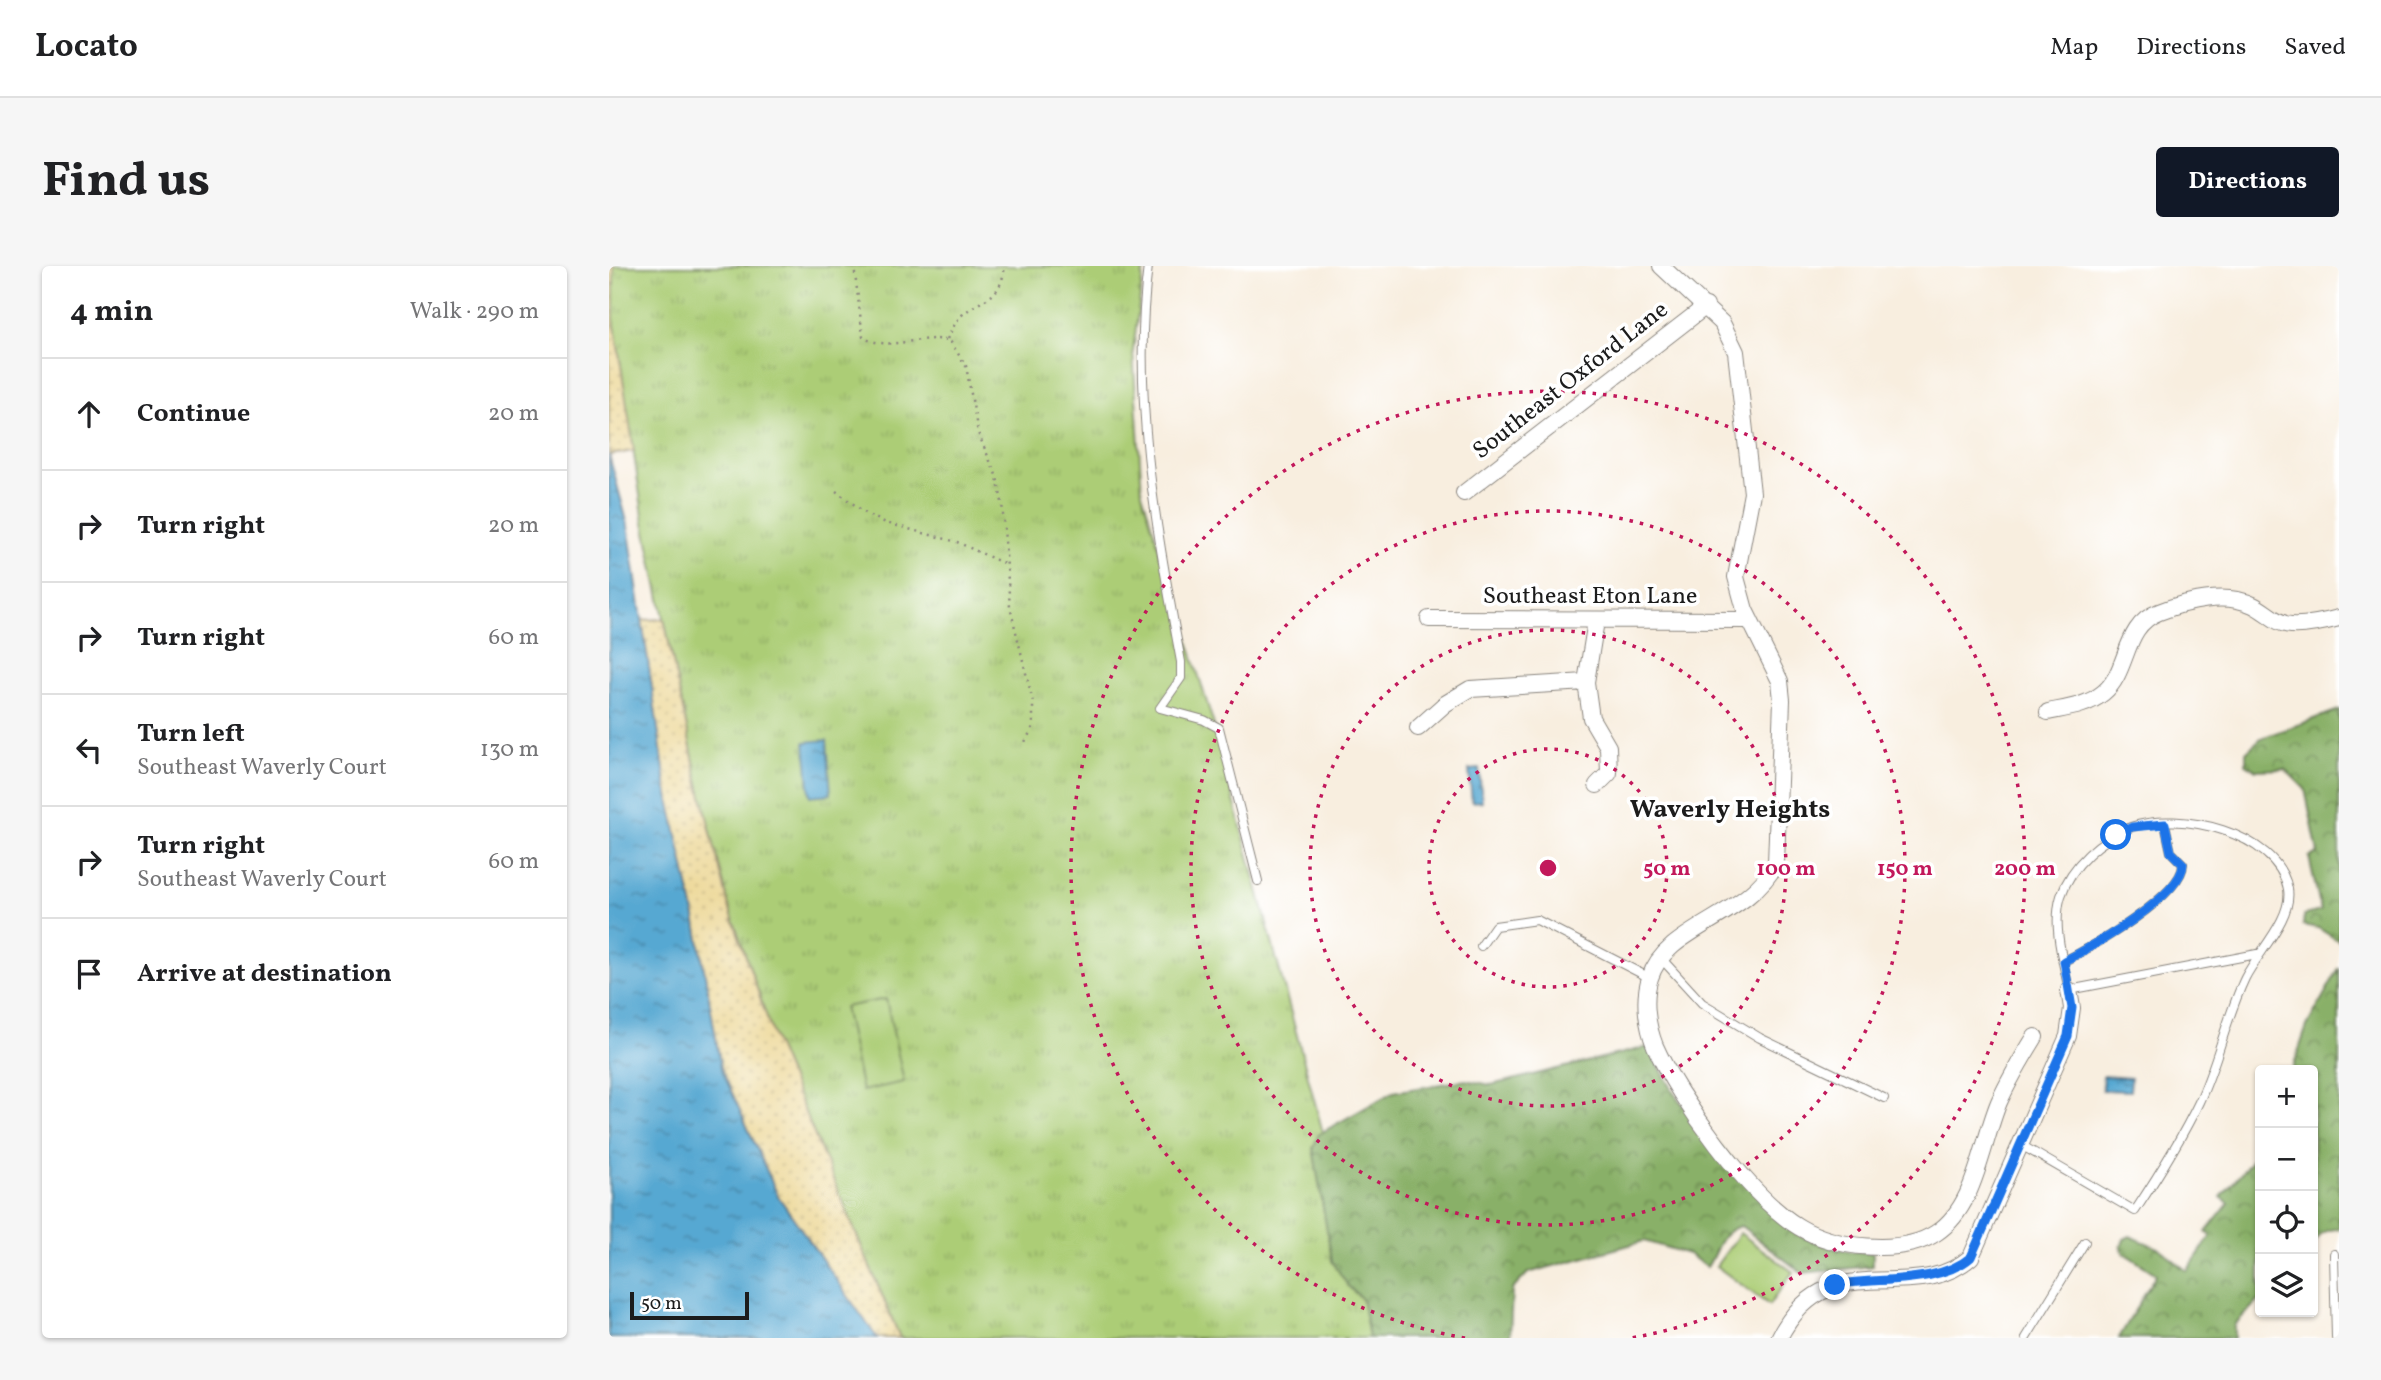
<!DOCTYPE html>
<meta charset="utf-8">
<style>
:root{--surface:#fff;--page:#f6f6f6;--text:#202124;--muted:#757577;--line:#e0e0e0;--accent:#111827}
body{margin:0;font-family:Vollkorn,serif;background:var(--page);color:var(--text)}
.controls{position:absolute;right:21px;bottom:21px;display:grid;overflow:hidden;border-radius:7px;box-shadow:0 2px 5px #0004}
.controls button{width:63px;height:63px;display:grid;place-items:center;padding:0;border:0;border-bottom:2px solid var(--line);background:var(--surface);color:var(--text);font:35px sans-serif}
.scale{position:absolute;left:21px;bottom:18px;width:119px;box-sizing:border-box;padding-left:7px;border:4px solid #1c1c1c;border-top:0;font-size:19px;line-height:24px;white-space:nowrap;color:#1c1c1c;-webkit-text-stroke:5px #fff;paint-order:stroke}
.stop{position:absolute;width:21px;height:21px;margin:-16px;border:5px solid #1a73e8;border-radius:50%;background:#fff}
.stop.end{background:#1a73e8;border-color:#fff;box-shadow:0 2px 7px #0008}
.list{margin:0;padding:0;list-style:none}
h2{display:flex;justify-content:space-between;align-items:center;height:91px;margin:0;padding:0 28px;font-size:30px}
h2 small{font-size:23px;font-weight:400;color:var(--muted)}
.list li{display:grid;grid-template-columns:46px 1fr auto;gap:21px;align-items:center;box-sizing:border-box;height:112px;padding:0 28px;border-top:2px solid var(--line)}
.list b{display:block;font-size:26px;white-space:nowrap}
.list p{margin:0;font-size:23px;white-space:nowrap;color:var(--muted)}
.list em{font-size:23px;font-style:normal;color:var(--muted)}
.icon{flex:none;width:38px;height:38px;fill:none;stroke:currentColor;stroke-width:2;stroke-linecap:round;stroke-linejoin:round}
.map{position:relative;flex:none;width:1730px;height:1072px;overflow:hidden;border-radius:7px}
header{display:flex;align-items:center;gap:42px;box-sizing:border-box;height:98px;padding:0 35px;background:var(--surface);border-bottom:2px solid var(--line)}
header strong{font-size:33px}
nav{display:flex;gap:38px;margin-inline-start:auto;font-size:24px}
.intro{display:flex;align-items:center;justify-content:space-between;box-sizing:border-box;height:168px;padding:0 42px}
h1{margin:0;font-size:49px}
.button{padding:18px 32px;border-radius:7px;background:var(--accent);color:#fff;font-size:24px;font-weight:700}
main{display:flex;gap:42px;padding:0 42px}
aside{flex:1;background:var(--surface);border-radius:7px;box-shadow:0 2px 5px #0004}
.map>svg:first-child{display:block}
.grass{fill:url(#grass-tufts);stroke:#647449;stroke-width:2}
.forest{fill:url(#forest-crowns);stroke:#526642;stroke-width:2}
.sand{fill:url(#sand-dots);stroke:#857b5d;stroke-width:2}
.green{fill:#accd76;stroke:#647449;stroke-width:2}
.water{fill:url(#water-ripples);stroke:#3a6277;stroke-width:2}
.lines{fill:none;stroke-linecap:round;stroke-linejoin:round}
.service-casing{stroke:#8a857e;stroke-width:10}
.minor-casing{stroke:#8a857e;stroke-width:18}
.path{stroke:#8a857e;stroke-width:2.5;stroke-dasharray:2 5;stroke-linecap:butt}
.service{stroke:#fff;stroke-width:8}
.minor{stroke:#fff;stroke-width:16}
.route{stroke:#1a73e8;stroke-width:9}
.ring{fill:none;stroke:#c2185b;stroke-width:3.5;stroke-dasharray:3.5 7}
.labels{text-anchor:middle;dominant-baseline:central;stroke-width:7;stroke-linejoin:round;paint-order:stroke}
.street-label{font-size:24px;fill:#1c1c1c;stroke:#fff}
.neighbourhood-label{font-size:26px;font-weight:bold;fill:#1c1c1c;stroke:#fff}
.centre{fill:#c2185b;stroke:#fff;stroke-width:3.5}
.ring-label{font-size:21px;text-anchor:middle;font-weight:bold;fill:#c2185b;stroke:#fff;stroke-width:7;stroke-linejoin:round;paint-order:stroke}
</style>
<header>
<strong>Locato</strong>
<nav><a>Map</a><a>Directions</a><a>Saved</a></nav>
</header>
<div class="intro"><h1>Find us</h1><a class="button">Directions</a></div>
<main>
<aside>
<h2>4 min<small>Walk · 290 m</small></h2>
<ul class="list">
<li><svg class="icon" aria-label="ahead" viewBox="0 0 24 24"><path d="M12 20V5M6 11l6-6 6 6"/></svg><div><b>Continue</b></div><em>20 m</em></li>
<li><svg class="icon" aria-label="right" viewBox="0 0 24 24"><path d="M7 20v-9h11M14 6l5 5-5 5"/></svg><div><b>Turn right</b></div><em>20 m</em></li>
<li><svg class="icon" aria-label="right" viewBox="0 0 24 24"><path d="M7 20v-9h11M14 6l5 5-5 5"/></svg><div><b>Turn right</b></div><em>60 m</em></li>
<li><svg class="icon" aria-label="left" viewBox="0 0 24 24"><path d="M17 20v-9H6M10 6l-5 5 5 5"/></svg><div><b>Turn left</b><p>Southeast Waverly Court</p></div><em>130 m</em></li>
<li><svg class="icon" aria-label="right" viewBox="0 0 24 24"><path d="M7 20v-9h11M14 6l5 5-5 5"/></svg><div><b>Turn right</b><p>Southeast Waverly Court</p></div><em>60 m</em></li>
<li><svg class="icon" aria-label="arrive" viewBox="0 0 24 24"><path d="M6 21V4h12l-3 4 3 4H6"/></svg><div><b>Arrive at destination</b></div></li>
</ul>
</aside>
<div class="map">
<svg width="1730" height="1072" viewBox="0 0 1730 1072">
<defs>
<pattern id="grass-tufts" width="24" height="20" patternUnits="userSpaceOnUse" patternTransform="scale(1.75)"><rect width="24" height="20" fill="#accd76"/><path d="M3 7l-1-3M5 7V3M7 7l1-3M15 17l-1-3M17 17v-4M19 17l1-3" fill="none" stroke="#93af66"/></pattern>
<pattern id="forest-crowns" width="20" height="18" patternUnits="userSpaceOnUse" patternTransform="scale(1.75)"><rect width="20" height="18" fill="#89b067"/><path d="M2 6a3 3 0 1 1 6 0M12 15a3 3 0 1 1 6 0" fill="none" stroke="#6f8e54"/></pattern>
<pattern id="sand-dots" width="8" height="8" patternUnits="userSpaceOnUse" patternTransform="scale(1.75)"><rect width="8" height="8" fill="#eeda9e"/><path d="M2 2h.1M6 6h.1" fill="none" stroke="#ccba88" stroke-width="1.8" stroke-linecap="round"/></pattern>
<pattern id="water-ripples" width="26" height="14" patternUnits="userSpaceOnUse" patternTransform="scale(1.75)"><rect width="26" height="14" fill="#57a8d2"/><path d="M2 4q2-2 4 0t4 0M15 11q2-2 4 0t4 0" fill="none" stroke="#4788aa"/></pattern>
</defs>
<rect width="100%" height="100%" fill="#fff"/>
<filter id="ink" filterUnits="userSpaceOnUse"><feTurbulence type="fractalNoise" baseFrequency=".0143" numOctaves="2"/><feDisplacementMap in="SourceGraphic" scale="14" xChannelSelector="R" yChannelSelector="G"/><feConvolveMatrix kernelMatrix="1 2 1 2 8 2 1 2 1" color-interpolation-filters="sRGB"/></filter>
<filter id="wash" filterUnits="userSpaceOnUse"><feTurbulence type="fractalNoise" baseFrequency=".00686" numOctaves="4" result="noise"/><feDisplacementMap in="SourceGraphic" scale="28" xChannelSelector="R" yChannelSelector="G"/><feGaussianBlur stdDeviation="1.57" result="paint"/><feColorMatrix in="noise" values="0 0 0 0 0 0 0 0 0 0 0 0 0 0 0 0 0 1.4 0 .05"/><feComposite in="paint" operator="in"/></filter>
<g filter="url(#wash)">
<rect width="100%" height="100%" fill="#f8eedf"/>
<!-- grass -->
<path class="grass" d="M5,0H535L524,85L533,227L604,456L769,1072H291L167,778L121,644L87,506L35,256L5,54Z"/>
<!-- forest -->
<path class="forest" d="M1730,444V675L1709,662L1694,659L1695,649L1712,645L1700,591L1709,587L1696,523L1676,503L1647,504L1637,498V486L1652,472Z
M1730,702V963C1716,963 1710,968 1704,980V804H1683L1698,760Z
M1039,781L1069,833L1192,970C1217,982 1237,986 1264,987V1000L1193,1007L1132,960C1109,966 1110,983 1098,1001L1079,988L1035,975L919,1007L903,1024L901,1072H760L753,1033L739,1020L723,995L704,882L710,868L784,826L857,814L882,819Z
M1651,885V1033L1625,1059V1072H1510L1547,1008L1515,987L1512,982L1515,973L1521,970L1550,982L1578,1005L1602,970L1597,966L1620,937L1612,931Z"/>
<!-- sand -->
<path class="sand" d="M0,0H5V54L25,185L0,189Z
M55,353L87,506L121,644L167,778L291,1072H268L169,930L112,802L87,656L58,524L33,354Z"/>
<!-- green -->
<path class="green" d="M277,733L295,816L253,825L235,741Z
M1131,967L1184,1006L1160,1039L1107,1000Z"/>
<!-- water -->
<path class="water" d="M0,189L19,259L58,524L87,656L112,802L169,930L268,1072H0Z
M218,474L222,528L201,530L196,476Z
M870,503L873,535L863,536L860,504Z
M1494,810L1522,812L1521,825L1493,824Z"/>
</g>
<g filter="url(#ink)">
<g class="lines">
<defs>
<path id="service" d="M539,0C522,133 548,265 572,396V412L551,442L595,454L610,462L649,615
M872,680L886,660L928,654L1041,712
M1050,690L1093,737L1151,772L1275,832
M1455,695C1482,682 1574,629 1574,598L1562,586L1556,558
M1412,879L1526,945C1549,910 1572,874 1590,836C1609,796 1617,752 1636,712C1649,686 1684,652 1679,623C1668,566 1569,544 1522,561C1492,573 1462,599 1452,630C1443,659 1454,695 1460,724L1648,688
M1725,988L1727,1072
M1417,1072L1476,976"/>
<path id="minor" d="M1052,0L1113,57L1127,86L1143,227L1127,311L1136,344L1171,415L1173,434L1167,597C1139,652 1056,661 1041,712C1034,733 1038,760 1046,780C1069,832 1141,932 1190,961C1225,982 1292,990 1327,967C1367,941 1372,879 1390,836C1400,814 1413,792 1426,771
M855,227L1097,40
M820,353L1141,354
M977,416L982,452L999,481L1000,507L988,519
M1439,446C1458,442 1478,440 1494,427C1521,405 1513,360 1550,346C1578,335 1616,326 1644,339C1657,345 1667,358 1682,359C1698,360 1715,356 1730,352
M809,462L836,438L861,423L977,416L987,355
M1170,1072C1219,975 1303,1043 1362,991L1459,770L1463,742L1460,724"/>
</defs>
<!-- service casing -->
<use href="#service" class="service-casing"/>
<!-- minor casing -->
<use href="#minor" class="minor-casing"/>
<!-- path -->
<path class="path" d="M245,0L254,71C280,87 313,67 341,75L357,100L369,167L388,211L393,236L401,341L424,436V461L416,476
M338,73C343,64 346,56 353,49C375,30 391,36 396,0
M227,225L259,249L277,257L348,276L398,299"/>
<!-- service -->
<use href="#service" class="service"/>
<!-- minor -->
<use href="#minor" class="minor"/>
</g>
</g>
<g class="lines" filter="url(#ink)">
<!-- route -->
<path class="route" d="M1226,1019C1269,1011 1330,1019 1362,991L1459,770L1463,742L1455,695C1482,682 1574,629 1574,598L1562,586L1556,558L1523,561L1507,569"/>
</g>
<!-- distance rings -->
<g class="ring">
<circle cx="939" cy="602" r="119"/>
<circle cx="939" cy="602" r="238"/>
<circle cx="939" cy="602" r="357"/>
<path d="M856 1072A477 477 0 1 1 1022 1072"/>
</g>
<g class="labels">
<!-- street labels -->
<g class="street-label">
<text transform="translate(962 115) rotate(-38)">Southeast Oxford Lane</text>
<text x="981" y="331">Southeast Eton Lane</text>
</g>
<!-- neighbourhood labels -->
<g class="neighbourhood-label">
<text x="1121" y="544">Waverly Heights</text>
</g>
</g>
<circle cx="939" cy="602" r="10" class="centre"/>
<g class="ring-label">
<text x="1058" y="609">50 m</text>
<text x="1177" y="609">100 m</text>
<text x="1296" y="609">150 m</text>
<text x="1416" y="609">200 m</text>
</g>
</svg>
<div class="controls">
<button>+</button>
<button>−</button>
<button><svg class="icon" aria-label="locate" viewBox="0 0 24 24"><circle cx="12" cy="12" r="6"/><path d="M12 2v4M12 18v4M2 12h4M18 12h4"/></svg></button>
<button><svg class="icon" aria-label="layers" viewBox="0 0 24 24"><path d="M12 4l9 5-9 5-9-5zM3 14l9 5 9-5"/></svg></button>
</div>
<div class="scale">50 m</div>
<div class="stop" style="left:1507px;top:569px"></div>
<div class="stop end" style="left:1226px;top:1019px"></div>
</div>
</main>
